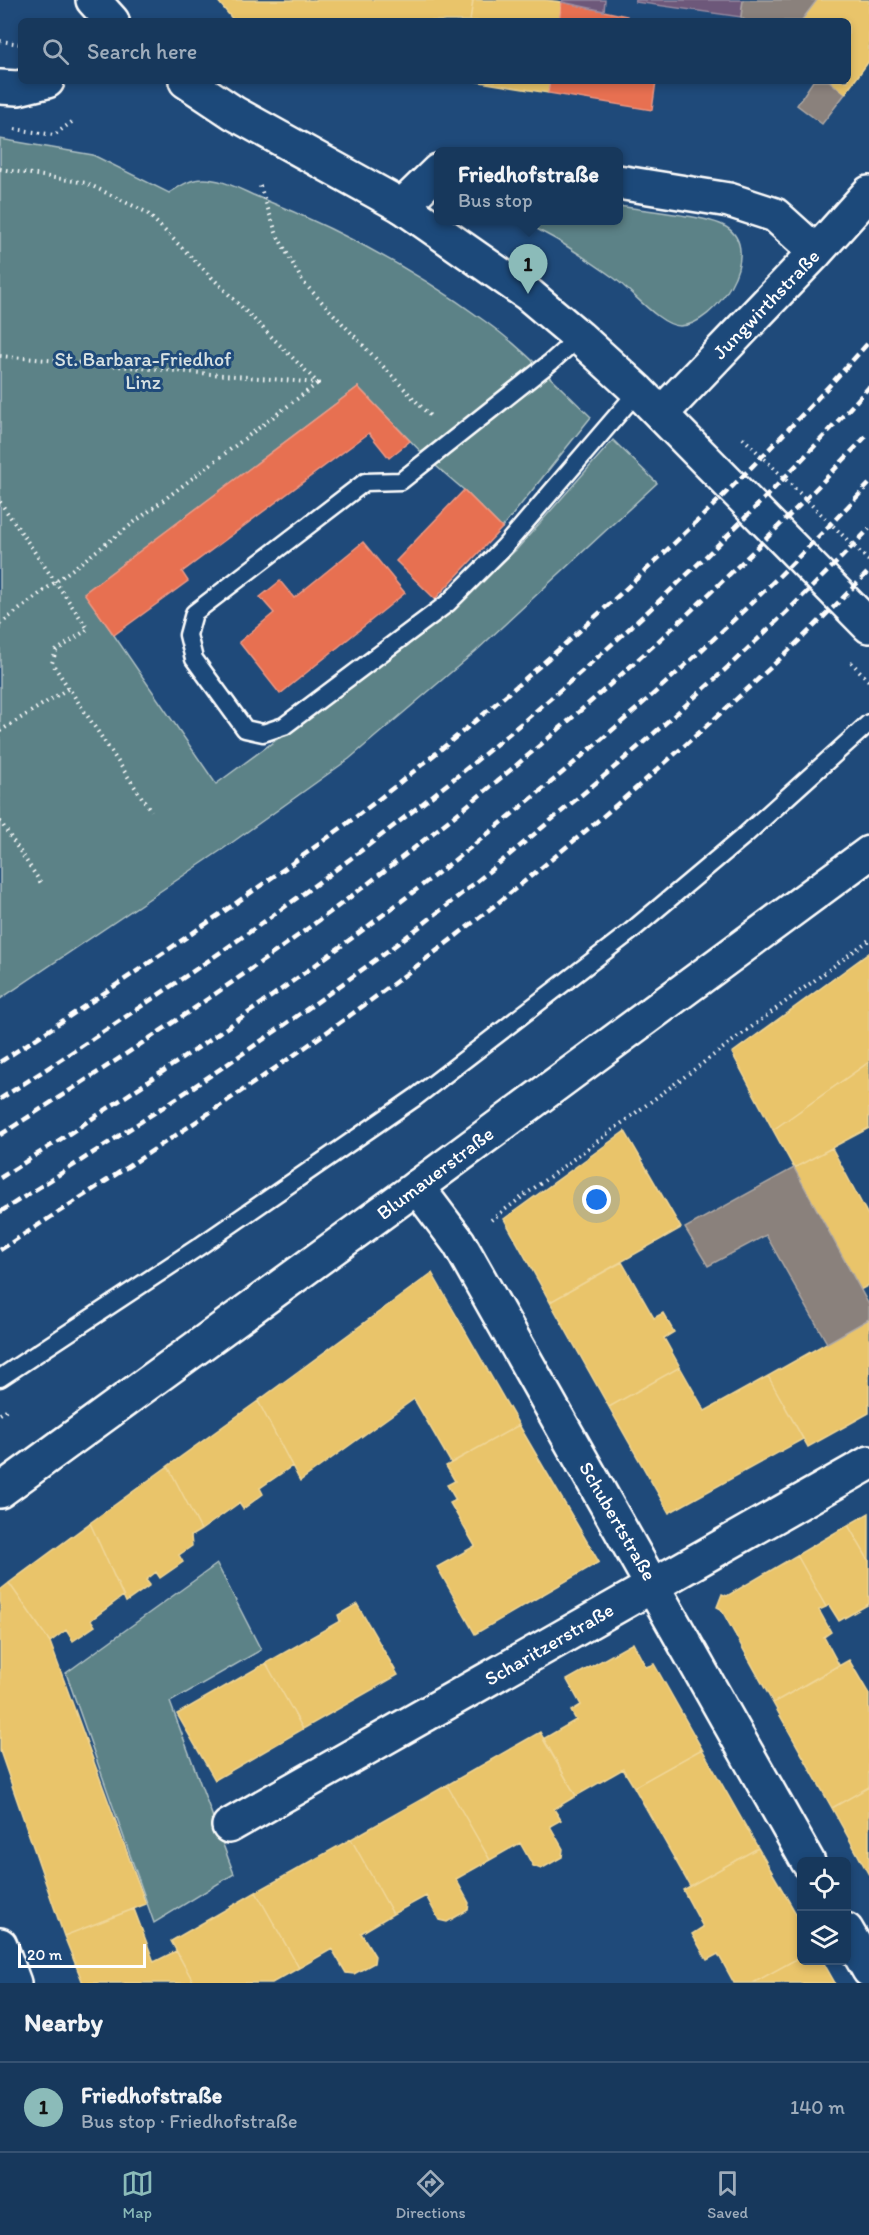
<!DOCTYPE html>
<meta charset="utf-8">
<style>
:root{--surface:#17385c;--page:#244365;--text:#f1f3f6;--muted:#9eacbb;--line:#365272;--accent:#8bbbb9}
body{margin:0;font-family:Itim,sans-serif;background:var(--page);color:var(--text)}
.controls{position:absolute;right:18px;bottom:18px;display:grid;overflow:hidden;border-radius:9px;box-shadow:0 3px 9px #0003}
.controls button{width:54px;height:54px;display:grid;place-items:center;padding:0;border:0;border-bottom:2px solid var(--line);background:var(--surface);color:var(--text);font:30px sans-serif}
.scale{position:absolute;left:18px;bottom:15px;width:128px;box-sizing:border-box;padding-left:6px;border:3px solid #fff;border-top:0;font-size:16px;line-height:21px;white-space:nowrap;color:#fff;-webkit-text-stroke:4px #1f4a7a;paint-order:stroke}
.you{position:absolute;left:597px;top:1200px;width:21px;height:21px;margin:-15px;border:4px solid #fff;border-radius:50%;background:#1a73e8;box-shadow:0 0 0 9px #1a73e833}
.badge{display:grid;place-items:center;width:39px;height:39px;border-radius:50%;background:var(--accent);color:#111;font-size:20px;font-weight:700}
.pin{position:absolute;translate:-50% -50px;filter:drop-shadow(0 2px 3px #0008)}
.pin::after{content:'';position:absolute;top:32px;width:21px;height:18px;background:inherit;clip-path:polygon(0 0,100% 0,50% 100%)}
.popup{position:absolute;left:434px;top:147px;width:189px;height:78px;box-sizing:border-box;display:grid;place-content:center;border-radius:9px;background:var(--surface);filter:drop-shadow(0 2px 4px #0005);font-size:20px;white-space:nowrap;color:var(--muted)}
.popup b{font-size:22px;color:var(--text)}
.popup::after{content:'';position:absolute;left:50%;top:100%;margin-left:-12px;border:12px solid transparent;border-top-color:var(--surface)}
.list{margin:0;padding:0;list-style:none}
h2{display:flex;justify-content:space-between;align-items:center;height:78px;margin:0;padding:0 24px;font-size:26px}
h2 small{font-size:20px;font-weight:400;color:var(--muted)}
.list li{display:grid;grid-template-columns:39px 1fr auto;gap:18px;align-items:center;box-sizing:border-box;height:90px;padding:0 24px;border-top:2px solid var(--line)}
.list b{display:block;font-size:22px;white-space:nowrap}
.list p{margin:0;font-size:20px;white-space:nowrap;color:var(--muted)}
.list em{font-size:20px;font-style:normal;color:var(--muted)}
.icon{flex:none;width:33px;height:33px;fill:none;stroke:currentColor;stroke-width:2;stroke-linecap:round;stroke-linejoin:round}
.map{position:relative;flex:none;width:869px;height:1983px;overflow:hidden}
.search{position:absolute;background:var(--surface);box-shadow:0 3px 9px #0003;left:18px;right:18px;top:18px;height:66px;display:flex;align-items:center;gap:15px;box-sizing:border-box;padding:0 21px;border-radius:9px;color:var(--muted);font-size:22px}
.sheet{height:168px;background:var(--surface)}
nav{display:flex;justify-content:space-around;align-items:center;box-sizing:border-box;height:84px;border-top:2px solid var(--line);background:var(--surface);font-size:16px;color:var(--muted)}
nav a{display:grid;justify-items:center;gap:3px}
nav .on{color:var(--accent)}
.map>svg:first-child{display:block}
.green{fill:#5c8287;stroke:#aec0c3;stroke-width:1.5}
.homes{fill:#e9c46a;stroke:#f0d697;stroke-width:1.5}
.shops{fill:#e76f51;stroke:#ee9a85;stroke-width:1.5}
.offices{fill:#6d597a;stroke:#998ba2;stroke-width:1.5}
.industry{fill:#8a817c;stroke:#ada7a3;stroke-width:1.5}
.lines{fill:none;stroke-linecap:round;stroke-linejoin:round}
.lane-casing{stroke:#fff;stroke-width:21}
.street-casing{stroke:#fff;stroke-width:38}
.secondary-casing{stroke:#fff;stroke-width:38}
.path{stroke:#fff;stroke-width:4;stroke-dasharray:1.5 4.5;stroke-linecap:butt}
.lane{stroke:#1f4a7a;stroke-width:16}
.street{stroke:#1f4a7a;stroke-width:33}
.secondary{stroke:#1f4a7a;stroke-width:33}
.rail{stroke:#fff;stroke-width:4.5;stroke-dasharray:9 4.5;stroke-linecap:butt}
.labels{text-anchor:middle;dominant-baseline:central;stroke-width:6;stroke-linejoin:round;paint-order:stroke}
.street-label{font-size:20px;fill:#fff;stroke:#1f4a7a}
.park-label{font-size:20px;fill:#d6e0e1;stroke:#1f4a7a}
</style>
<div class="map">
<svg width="869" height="1983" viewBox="0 0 869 1983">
<rect width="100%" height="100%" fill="#1f4a7a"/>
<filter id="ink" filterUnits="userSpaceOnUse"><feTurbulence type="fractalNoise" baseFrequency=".0167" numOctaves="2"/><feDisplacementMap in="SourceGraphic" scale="12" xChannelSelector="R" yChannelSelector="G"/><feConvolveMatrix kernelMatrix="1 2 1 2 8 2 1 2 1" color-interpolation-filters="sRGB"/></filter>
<g filter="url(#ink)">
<!-- green -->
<path class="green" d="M0,139L93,155L169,193C179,187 190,179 202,179C221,178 241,190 258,197C341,230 414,269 486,322C524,349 557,385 591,417L502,528L464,490L429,460L358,387L85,593L216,784L450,612L517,549L613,440L657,483L476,651L349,759L223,849L0,999Z
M618,206C641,210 709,216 726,227C765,251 715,326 680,326C660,326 631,290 614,278C596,265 576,252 557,240C547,234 534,229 526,221L618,220Z
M217,1564L261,1650L170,1702L234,1874L154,1923L66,1673Z"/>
<!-- homes -->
<path class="homes" d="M217,0H470L473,1L470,21H234Z
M545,0L562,2L559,21H470L473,0Z
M817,0H869V61L845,94L829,81H848V21H801Z
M474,81H550L548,93Z
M869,953V1062L773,1130L732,1053Z
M869,1062V1128L794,1168L773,1130Z
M625,1131L681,1228L550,1302L504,1219Z
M832,1148L869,1217V1285L860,1290L794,1168Z
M622,1262L654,1318L663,1313L674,1332L664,1338L680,1367L609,1407L550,1302Z
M432,1273L519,1425L451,1463L414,1399L300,1481L258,1401Z
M869,1319V1413L808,1447L768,1376Z
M680,1367L705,1411L768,1376L803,1439L669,1513L609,1407Z
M258,1401L292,1466L260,1488L263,1494L243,1509L239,1503L201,1530L168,1466Z
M519,1425L599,1562L475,1634L437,1567L475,1546L450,1503L456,1500L447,1485L455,1481L446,1466Z
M168,1466L201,1530L191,1536L192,1546L179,1555L183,1562L160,1578L156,1572L146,1580L150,1585L126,1602L90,1523Z
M869,1513V1561L848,1525Z
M90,1523L123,1596L91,1620L95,1626L73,1641L66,1630L50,1642L9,1583Z
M848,1525L869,1561V1604L839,1621L829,1605L826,1607L797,1555Z
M797,1555L826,1607L819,1610L831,1632L824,1637L839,1665L773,1703L721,1609L717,1607L722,1594L727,1596Z
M9,1583L50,1642L146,1904L64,1936L0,1751V1590Z
M357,1604L398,1675L303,1729L266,1663L340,1621L338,1615Z
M633,1643L646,1667L654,1664L702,1749L634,1787L623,1769L576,1796L543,1739L576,1720L571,1711L581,1705L567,1680Z
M849,1660L869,1694V1787L832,1808L773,1703Z
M266,1663L303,1729L215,1780L177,1714Z
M540,1732L576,1796L554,1809L561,1820L550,1826L563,1849L562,1857L541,1869L533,1866L520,1843L490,1860L447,1785Z
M702,1749L758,1848L690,1886L634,1787Z
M447,1785L490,1860L456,1879L469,1903L468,1910L447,1922L439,1920L426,1896L393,1914L351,1839Z
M869,1787V1875L832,1808Z
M351,1839L393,1914L361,1933L375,1956L374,1963L354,1974L346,1973L332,1949L299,1968L256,1892Z
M758,1848L802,1924V1956L753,1983H734L718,1954L707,1960L692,1934L703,1927L683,1890Z
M256,1892L299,1968L272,1983H194L171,1941Z
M134,1909L154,1962L176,1951L194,1983H83L64,1936Z
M802,1956V1960H822L835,1983H753Z"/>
<!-- shops -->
<path class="shops" d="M562,2L627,16L626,21H559Z
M550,81H656L652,110L548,93Z
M358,387L410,441L389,458L369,433L182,572L188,581L114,635L84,593Z
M464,490L502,528L435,599L396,561Z
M363,542L405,593L280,694L239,642L274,613L260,597L280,581L294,598Z"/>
<!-- offices -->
<path class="offices" d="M563,0H605L604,11L562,2Z
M636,0H743L741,17L635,2Z"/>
<!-- industry -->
<path class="industry" d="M743,0H817L801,21H746L741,17Z
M813,81H829L845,94L822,124L797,105Z
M794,1168L869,1305V1319L827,1343L766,1235L708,1266L685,1228Z"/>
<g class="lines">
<defs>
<path id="lane" d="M579,337L551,362L401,481L365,482L194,613L188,635L194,659L245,729L263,733L284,726L448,603L504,547L638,391
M0,1378L200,1246L416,1097L630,932L744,836L869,723"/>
<path id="street" d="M618,182L729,200L775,215L816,252
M402,206L438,171
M661,414L816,252L869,193
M417,1187L459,1243L808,1862
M229,1826L869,1463
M846,1930L869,1970"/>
<path id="secondary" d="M93,0L112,21
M186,81L234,113L402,206L528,294L579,337L638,391L869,626
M0,87L18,88L47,81
M0,1491L417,1187L869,853
M0,1945L14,1983"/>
</defs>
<!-- lane casing -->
<use href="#lane" class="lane-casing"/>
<!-- street casing -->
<use href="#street" class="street-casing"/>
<!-- secondary casing -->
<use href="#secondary" class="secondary-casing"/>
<!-- path -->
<path class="path" d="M0,41L21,44
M15,129L54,135L72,122
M0,169L86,183L146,212L318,383L0,356
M260,186L277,235L303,282L432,418
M743,438L869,561
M0,502L88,629L56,651L52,663L151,811
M0,624L318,383
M851,662L869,681
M0,731L69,688
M0,821L41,883
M491,1220L869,940
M0,1414L9,1408"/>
<!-- lane -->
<use href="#lane" class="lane"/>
<!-- street -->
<use href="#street" class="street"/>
<!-- secondary -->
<use href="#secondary" class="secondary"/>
<!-- rail -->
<path class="rail" d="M0,1062C80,1010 158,957 236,903C281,871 326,840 370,806C549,666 717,512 869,342
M0,1099C146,1005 290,908 427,800C585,676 734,537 869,387
M0,1135C117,1061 234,984 345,901C532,760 709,604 869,433
M0,1178C314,979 614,756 869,484
M0,1212C135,1127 269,1039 397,944C459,897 519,847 579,797C680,713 778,624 869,529
M0,1250C109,1179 218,1109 324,1034C437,954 545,867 650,776C725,710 800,643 869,571"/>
</g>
</g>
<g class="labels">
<!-- street labels -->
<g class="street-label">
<text transform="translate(766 304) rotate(-46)">Jungwirthstraße</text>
<text transform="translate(435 1173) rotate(-37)">Blumauerstraße</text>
<text transform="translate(618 1521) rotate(60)">Schubertstraße</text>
<text transform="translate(549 1644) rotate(-30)">Scharitzerstraße</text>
</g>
<!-- park labels -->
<g class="park-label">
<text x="143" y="359">St. Barbara-Friedhof<tspan x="143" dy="23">Linz</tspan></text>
</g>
</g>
</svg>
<div class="controls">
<button><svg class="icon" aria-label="locate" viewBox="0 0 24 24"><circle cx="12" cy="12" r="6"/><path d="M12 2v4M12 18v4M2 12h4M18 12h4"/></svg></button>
<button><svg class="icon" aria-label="layers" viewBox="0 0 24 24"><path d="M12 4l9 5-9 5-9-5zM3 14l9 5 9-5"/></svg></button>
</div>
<div class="scale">20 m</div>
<div class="you"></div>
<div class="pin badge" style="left:528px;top:294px">1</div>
<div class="popup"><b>Friedhofstraße</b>Bus stop</div>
<div class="search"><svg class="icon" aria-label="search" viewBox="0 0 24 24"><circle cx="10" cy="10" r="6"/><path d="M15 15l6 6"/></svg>Search here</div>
</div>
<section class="sheet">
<h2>Nearby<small></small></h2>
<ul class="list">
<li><span class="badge">1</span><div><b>Friedhofstraße</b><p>Bus stop · Friedhofstraße</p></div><em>140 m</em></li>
</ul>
</section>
<nav>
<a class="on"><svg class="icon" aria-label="map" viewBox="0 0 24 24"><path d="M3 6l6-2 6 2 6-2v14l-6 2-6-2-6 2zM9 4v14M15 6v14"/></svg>Map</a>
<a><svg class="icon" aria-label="directions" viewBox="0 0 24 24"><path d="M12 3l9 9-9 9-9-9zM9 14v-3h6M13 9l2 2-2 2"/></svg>Directions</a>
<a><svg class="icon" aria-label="saved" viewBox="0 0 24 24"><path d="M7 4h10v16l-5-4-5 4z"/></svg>Saved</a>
</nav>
